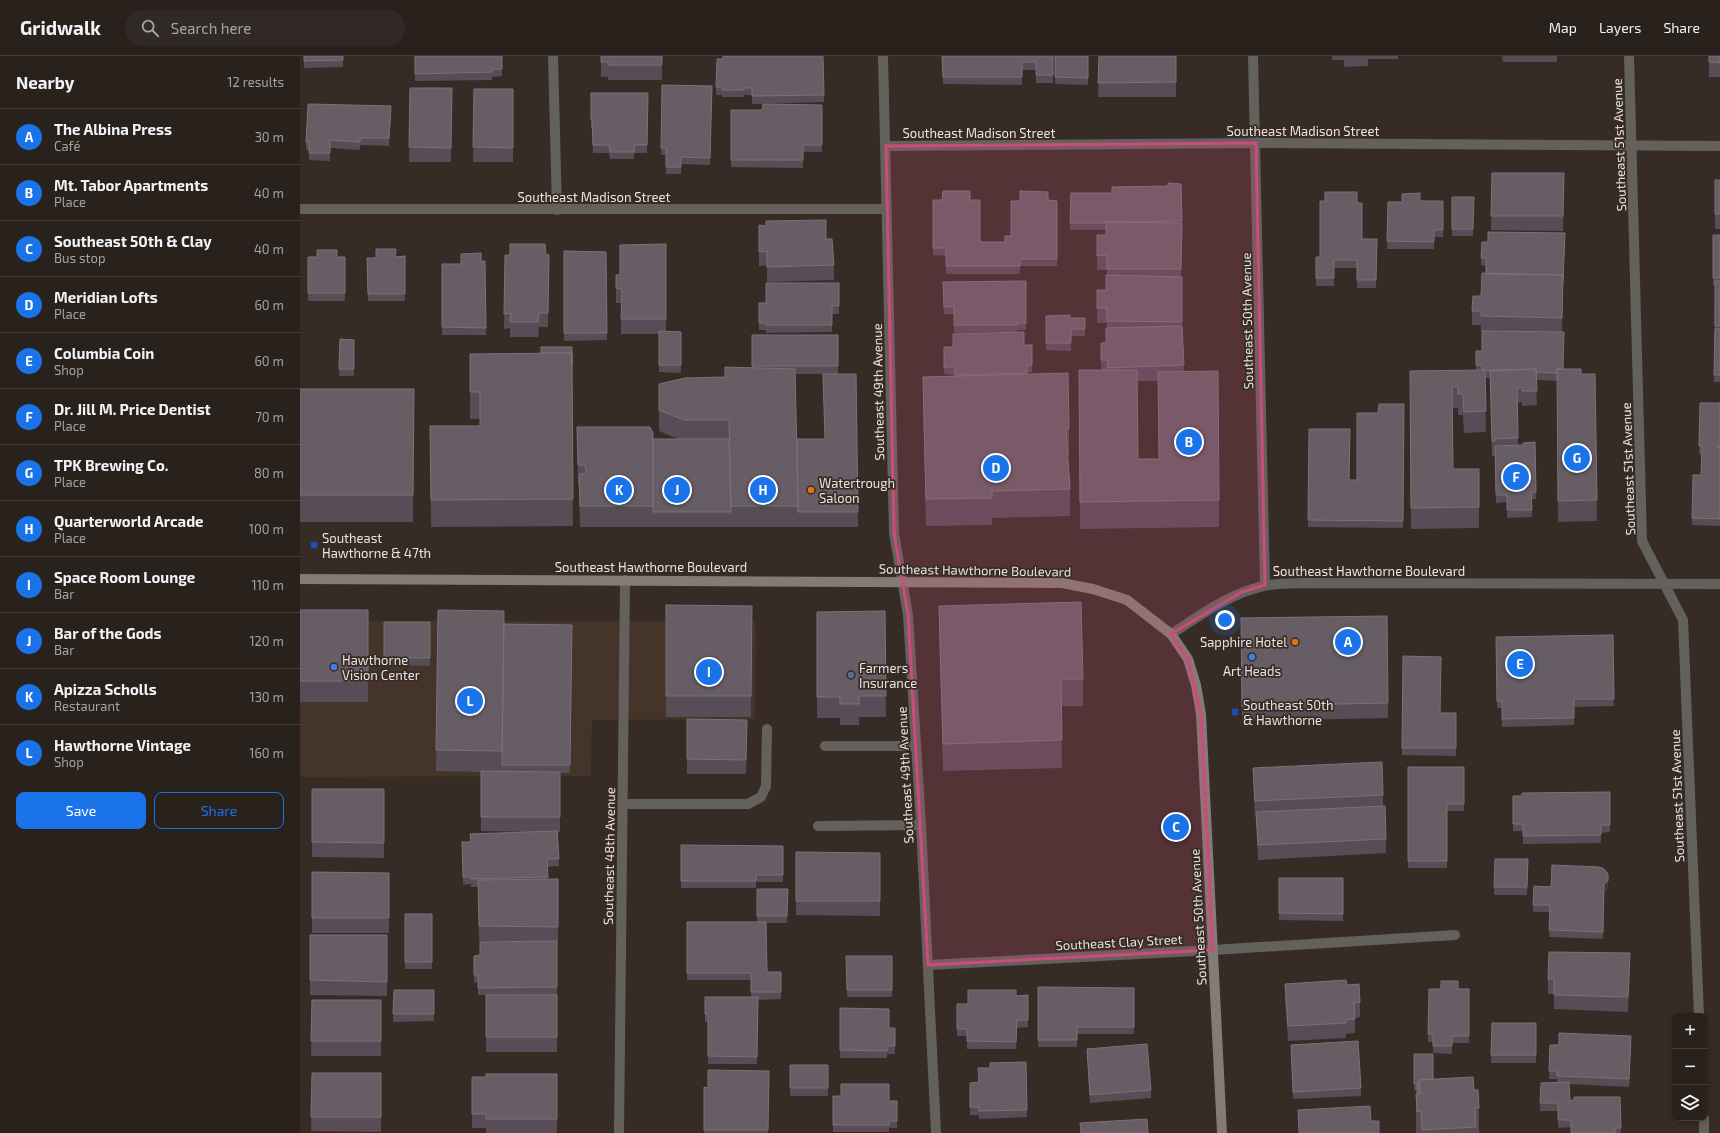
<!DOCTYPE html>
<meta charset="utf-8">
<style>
:root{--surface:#29211c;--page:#312925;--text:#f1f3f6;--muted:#a5a3a3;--line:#453e3b;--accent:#1a73e8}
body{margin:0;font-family:"Exo 2",sans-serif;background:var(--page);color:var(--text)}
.controls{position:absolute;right:12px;bottom:12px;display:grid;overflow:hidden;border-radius:8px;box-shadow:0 2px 6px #0003}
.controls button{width:36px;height:36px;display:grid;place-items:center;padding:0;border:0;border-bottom:1px solid var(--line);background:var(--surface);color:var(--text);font:20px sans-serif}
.you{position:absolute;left:925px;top:564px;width:14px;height:14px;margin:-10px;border:3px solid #fff;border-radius:50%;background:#1a73e8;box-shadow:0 0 0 6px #1a73e833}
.badge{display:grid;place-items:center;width:26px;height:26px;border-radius:50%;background:var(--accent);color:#fff;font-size:13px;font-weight:700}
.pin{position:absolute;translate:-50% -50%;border:2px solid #fff;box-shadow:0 1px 4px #0006}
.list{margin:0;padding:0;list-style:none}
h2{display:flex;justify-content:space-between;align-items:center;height:52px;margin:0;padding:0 16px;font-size:17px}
h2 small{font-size:13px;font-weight:400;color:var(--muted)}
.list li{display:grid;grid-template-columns:26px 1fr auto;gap:12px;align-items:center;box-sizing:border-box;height:56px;padding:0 16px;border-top:1px solid var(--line)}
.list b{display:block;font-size:15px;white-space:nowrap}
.list p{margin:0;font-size:13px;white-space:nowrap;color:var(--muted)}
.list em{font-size:13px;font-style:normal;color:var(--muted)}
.actions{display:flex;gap:8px;padding:12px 16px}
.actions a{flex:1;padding:9px 0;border:1px solid var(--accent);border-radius:8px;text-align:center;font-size:14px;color:var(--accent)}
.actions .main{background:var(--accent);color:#fff}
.icon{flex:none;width:22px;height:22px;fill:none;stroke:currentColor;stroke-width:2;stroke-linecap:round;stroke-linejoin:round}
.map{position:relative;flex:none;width:1420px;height:1077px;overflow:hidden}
header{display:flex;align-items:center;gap:24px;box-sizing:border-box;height:56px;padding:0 20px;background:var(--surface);border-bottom:1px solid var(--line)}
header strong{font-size:19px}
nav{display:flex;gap:22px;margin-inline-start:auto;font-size:14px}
.search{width:280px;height:36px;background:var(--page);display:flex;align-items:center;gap:10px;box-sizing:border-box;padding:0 14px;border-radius:22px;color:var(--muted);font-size:15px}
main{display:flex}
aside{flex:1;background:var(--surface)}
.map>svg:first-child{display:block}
.built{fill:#443429}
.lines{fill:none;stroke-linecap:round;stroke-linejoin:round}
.service{stroke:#64615c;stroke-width:10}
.minor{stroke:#64615c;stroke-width:10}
.secondary{stroke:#827c74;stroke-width:10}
.wall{fill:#564d56;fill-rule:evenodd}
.shaded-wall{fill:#43393c}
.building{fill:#665d65;stroke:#7b7278}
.marked{fill:#cc4b7c;fill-opacity:0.2;stroke:#cc4b7c;stroke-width:3;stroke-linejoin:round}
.food-dot{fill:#e8710a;stroke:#372c25;stroke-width:1.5}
.transit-dot{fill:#1a4fb4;stroke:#372c25;stroke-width:1.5}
.shop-dot{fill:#3f7fe0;stroke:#372c25;stroke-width:1.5}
.service-dot{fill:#5c6f8a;stroke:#372c25;stroke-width:1.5}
.labels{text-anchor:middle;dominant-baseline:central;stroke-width:3.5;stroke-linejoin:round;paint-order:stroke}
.street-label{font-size:13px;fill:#eae3de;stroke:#372c25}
.poi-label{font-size:13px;fill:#eae3de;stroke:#372c25;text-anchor:start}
</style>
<header>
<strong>Gridwalk</strong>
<div class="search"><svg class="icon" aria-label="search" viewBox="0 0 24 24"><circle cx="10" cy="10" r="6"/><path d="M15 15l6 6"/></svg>Search here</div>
<nav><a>Map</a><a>Layers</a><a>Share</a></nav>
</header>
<main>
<aside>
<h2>Nearby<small>12 results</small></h2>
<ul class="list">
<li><span class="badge">A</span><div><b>The Albina Press</b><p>Café</p></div><em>30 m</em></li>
<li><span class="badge">B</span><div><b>Mt. Tabor Apartments</b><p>Place</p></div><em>40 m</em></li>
<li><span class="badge">C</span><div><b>Southeast 50th &amp; Clay</b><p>Bus stop</p></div><em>40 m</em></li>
<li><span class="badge">D</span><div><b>Meridian Lofts</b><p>Place</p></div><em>60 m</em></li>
<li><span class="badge">E</span><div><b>Columbia Coin</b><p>Shop</p></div><em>60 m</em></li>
<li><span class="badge">F</span><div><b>Dr. Jill M. Price Dentist</b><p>Place</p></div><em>70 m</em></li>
<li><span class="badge">G</span><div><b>TPK Brewing Co.</b><p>Place</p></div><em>80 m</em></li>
<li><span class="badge">H</span><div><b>Quarterworld Arcade</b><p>Place</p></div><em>100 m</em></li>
<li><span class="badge">I</span><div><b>Space Room Lounge</b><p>Bar</p></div><em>110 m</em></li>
<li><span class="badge">J</span><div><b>Bar of the Gods</b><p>Bar</p></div><em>120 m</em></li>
<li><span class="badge">K</span><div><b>Apizza Scholls</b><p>Restaurant</p></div><em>130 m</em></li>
<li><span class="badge">L</span><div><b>Hawthorne Vintage</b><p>Shop</p></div><em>160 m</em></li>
</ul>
<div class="actions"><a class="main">Save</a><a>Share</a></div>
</aside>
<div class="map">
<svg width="1420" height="1077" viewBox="0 0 1420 1077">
<rect width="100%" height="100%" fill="#372c25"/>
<!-- built -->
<path class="built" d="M0,565H456L455,663L292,664L291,720L0,721Z"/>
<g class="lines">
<!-- service -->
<path class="service" d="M525,690H616
M323,748H448L461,741L466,730L467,673
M518,770L621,769"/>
<!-- minor -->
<path class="minor" d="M253,0L257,154
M583,0L594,477L608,559L621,769L636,1077
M953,0L965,529
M1329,0L1342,485L1383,564L1399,960
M586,90L956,87L1420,90
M0,153H587
M871,578C901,559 930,537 964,530C976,527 989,528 1001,527L1420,528
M628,909L913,894L1155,879
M1404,1062V1077
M319,1077L325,524"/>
<!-- secondary -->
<path class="secondary" d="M0,523L762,527L793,533L827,544L871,578L888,603L896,629L901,658L922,1077"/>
</g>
<!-- wall -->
<path class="wall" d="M4,0H43V11L4,12Z
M115,0H202V20L192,21V24L115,25Z
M301,0H362V24H308V21H301Z
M523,0L524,46L452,48V39H444V41H422V39H416V31Z
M642,0H753V27H736V14H722V29L643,28Z
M755,0H788V29L755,28Z
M799,0H876V41H798Z
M1032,0H1098V3H1068V10L1044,11V4H1032Z
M1202,0H1257V6H1203Z
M1409,0H1420V21H1409Z
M362,29L412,30L410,109L381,108V118H366V99H361Z
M110,32H152L151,106H109Z
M174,33H213V106H173Z
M291,37H348L347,97H334V103H310L309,97H293L292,72H291Z
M522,49V96H503V112L431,111V54H462Z
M91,58L89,90L60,89V94L30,92V105L9,104V94H6V86Z
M1192,117H1264L1263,175L1191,174Z
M1415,124H1420V173H1415Z
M868,127L882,165L881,221H882V270L884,315L919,444V471L780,473L779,314H801V287H806L807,267H797V234H806L807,214H797V179H806V174H770L771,137H812L868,130ZM837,325H858L859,403H838Z
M1102,138L1120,145H1143V181H1134V193H1087L1088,146H1102Z
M1152,141H1174L1173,180H1152Z
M633,144H670L680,186H705L748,144L757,145V210H720V218H646V200L633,199Z
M1057,147L1062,183H1077L1076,232H1057V212H1034V230H1016V201H1020Z
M459,169L526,183L534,209V224L467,226V209L459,210Z
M1413,179H1420V326H1414L1415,229H1413Z
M1265,185L1263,232L1262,276L1263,313L1281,318H1295L1297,465L1258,466L1257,325L1236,324L1237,349L1222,350V346L1217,347L1218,389H1223L1235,386L1236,443H1232V461L1207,462V446L1196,447L1195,397V400H1192L1190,322H1185L1186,376L1164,377L1163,359H1158V352H1153V413H1179V472L1111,473L1110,336L1176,314V295H1182L1225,276L1181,275V269H1172V255L1181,240L1186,218V210L1181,209L1182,186H1188Z
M366,188V275L381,276V317L359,316V278H321V247H316V219H320Z
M264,195L306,196L307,284L264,285Z
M246,198L249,199L248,271H239L238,281H210V272L204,273L205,199Z
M105,200V245H68L67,202Z
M8,201H45V245H8Z
M185,205L186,279H142V208H161Z
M726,225V274H717V276L654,277V258H644L643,226Z
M539,227V258H532V276L466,277V274H459V254L466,247Z
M746,260L770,262H785V280H771V295L746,294Z
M452,279H538V318H495L497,383H525L523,318H556L558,471H280L279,430H278L277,371L353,383H378L359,375V328L425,321L452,312Z
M40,283L54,284V320H39Z
M732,289V316L727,317V318L769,373V400H768L770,433V460L692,462V469L626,470L623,348V321L655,320V319L644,318V291Z
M170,298L272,315L273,470L131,471L130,370H180V363H170Z
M0,333H114L113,466H0Z
M1400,347H1420V470L1392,469V462L1401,419L1402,398H1399Z
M1104,348L1103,472L1008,471L1009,373L1049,424H1057Z
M366,549L452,550L451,661H366Z
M639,550L783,623V650H761L762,712L643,715L639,577Z
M0,554H68V646H0Z
M138,554L204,568L272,569L270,717H260V776H258L259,810L247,811L248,823H258V885H179L178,831H171V828L163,829L162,786H170V778L234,776L181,775V716L136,715Z
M585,555L586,661H559V669H540V662H517V556Z
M84,566H130V610L84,609Z
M941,577L1088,647V662L942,665Z
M1313,579L1314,650L1274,651V669L1202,671V652H1197L1196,581Z
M1103,600L1140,657H1156V700L1102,699Z
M387,663L447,664L446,718H387Z
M1108,711H1164V755H1147V812H1108Z
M953,712L1083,739V750L1086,783V797L958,804L956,759H955L953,727Z
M12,733H84V802L12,801Z
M1310,736V776L1301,777V787L1223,788V775H1213V740Z
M381,789L483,790V826H456V832H381Z
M496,796L580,797V860L496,859Z
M1195,803H1228L1227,839H1194Z
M12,816L89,817V877H12Z
M979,822H1043V865L979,864Z
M1234,830L1308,832L1304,836L1303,883L1249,881L1250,856H1233Z
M457,833H488L487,867H466L467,916H481V943L458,944L457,1008H408V966H405V941H451V924H387V866H457Z
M105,858H132V913H105Z
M10,879H87V940L10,939Z
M257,885V939H178V926L174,927V900Z
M546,900H592V941H547Z
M1330,912L1328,956L1254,953V938H1248V923Z
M985,928L1047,929L1060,946V961L1055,962V977L1046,978V982L988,985L985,942Z
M738,931L834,932V978H777V991H738Z
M1129,933H1169V987H1152V998L1133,997V986H1128Z
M94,934H134V965L93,966Z
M186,939H257V996H186Z
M728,939V971L717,972L716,993H667V980H657V948H668L716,940Z
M12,944H81V1000H11Z
M540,952L589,972H595V998H587V1002H540Z
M1192,967H1236V1007H1191Z
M1331,988L1329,1031L1269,1028L1270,1046L1320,1041L1321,1077H1271V1071L1258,1072V1055H1240L1241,1027H1257V1023H1249L1250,989Z
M991,989L1061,1032V1040L993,1043Z
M787,993L851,1034V1042L790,1047L787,1000Z
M1114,998L1133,1023L1174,1034L1179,1052V1077H1116V1038H1117V1034L1114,1035Z
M726,1006L727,1061L679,1063V1059H670V1027L679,1026L690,1012Z
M490,1009H528V1040H490Z
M469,1015L468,1077H404V1031L408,1032Z
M12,1017H81V1076L11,1075Z
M257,1018V1077H186V1072H172V1021H186Z
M533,1040L589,1045H597V1072H589V1076H533Z"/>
<!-- shaded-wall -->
<path class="shaded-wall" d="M91,50V58L89,90V82Z
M1308,825V832L1304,836L1303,883L1304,828Z
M1330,897V912L1328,956V941Z
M1331,980V988L1329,1031V1023Z"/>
<!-- building -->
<path class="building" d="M4,0H43V4L4,5Z
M115,0H202V13H192V16L115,18Z
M301,0H362V9H308V6H301Z
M423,0H523L524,39L452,40V32H444V34H422V31H416L417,3H423Z
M642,0H753V19H736V6H722V21H643Z
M755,0H788V22L755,21Z
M799,0H876V26L798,27Z
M1409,0H1420V7L1409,6Z
M362,29L412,30L410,102L381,101V111H366V92H361Z
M110,32H152L151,92L109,91Z
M174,33H213V92L173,91Z
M291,37H348L347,89H334V96H310L309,89H293L292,64H291Z
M8,48L91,50L89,82H60V86L30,84V97H9V86H6Z
M463,48L522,49V89H503V104H431V54H462Z
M1192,117H1264L1263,160H1191Z
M1415,124H1420V158H1415Z
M868,127L881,128L882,165L806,166V167H770L771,137H812V131L868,130Z
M643,135H670V144H680V186H705V180H711V145H720V135L748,136V144L757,145V203H720V210H646V192H633V144H642Z
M1025,136H1057V147H1062V183H1077L1076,224H1057V204H1034V222H1016V201H1020V145H1025Z
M1120,137V145H1143V174H1134V186L1087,185L1088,146H1102V138Z
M1152,141H1174L1173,173H1152Z
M526,164V183H532L534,209L467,211V195L459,196V169L466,170V165Z
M806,166L882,167L881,213H807V199L797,200V179H806Z
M1188,176L1265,177L1263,225V219L1186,218V202H1181L1182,186H1188Z
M1413,179H1420V222H1413Z
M210,188H245L246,198L249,199L248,257H239L238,266H210L211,257L204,258L205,199H210Z
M366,188V263H321L322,233L316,232V219H320V189Z
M76,193H96L95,201L105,200V238H68L67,202H76Z
M17,194H37V201H45V237H8V201H17Z
M264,195L306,196L307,277H264Z
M181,197V205H185L186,272L142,271V208H161V198Z
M1182,217L1263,219L1262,262L1181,260V255H1172L1173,240H1181Z
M806,219L882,221V266L807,265V252H797V234H806Z
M726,225V267H717V269H654V250L644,251L643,226Z
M1415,225H1420V270H1415Z
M466,227H539V250H532V269H466V267H459V247H466Z
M770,259V262H785V273H771V287H746V260Z
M882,270L884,309L807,312L808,304H801V287H806V272Z
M1415,273H1420V319H1414Z
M359,275L381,276V309H359Z
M1182,275L1264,276L1263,313H1257V317L1236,316V313L1190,315L1182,314V309H1176V295H1182Z
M724,276V289H732V309H727V317L655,319V311H644V291H653V278Z
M452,279H538V310H452Z
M40,283L54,284V313H39Z
M241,291H272V310V297H241Z
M272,297L273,443L131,444L130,370H180V336H170V298Z
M425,311L495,313L498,450H431L429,364H384L359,354V328L385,322L425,321Z
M1236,313L1237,335H1222V331L1217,332L1218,382L1195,383V385H1192L1190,314Z
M1257,313H1281V318H1295L1297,444L1258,445Z
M779,314H837L838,403H859L858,316L918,315L919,444L780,446Z
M1185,314L1186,355L1164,356L1163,338H1158V331H1152L1153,413H1179V451L1111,452L1110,315Z
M768,317L769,373H766L770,433L692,435V442L626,443L623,321Z
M523,318H556L558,456H498L497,383H525Z
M0,333H114L113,439H0Z
M1400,347H1420V391H1417H1420V463L1392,462L1393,419H1401L1402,390H1399Z
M1079,348H1104L1103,465L1008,464L1009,373H1050L1049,424H1057V357H1078Z
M277,371H350L353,377V450H280L279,418H286L285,409H278Z
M353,383H429L431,456H353Z
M1235,386L1236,436H1231L1232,454H1207V439H1196L1195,390L1223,389V387Z
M781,546L783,623H761L762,684L643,688L639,550Z
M366,549L452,550L451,640H366Z
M0,554H68V625H0Z
M138,554L204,555L202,695L136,694Z
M585,555L586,640H559V648H540V641H517V556Z
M1087,560L1088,647L942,650L941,562Z
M84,566H130V602H84Z
M204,568L272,569L270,709H202Z
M1313,579L1314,643H1274V662L1202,663V645H1197L1196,581Z
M1103,600L1141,601L1140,657H1156V692H1102Z
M387,663L447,664L446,704L387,703Z
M1082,706L1083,739L955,745L953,712Z
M1108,711H1164V748H1147V805H1108Z
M181,715L260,716V761H181Z
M12,733H84V787L12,786Z
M1310,736V769H1301V779L1223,780V768H1213V740H1222V737Z
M1085,750L1086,783L958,789L956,756Z
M257,775L259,803H247L248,821L171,823V821H163L162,786H171L170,778Z
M381,789L483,790V819H456V825H381Z
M496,796L580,797V845H496Z
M1195,803H1228L1227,831H1194Z
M1252,809L1299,811L1304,813L1308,818V825L1304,828L1303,876L1249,874L1250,849H1233L1234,830L1251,831Z
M12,816L89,817V862H12Z
M979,822H1043V858L979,857Z
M258,823V871L179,870L178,824Z
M457,833H488L487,860H457Z
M105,858H132V906H105Z
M387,866H466L467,916H481V936H451V917H387Z
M10,879H87V926L10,924Z
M257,885V931L178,932V919H174V900L180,899V886Z
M1249,896L1330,897L1328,941L1254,939V923H1248Z
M546,900H592V934H547Z
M1046,924L1047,929L1059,928L1060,946L1054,947L1055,963L1046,964V967L988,970L985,928Z
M1141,925H1158V933H1169V980H1152V990H1133V978H1128L1129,933H1141Z
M738,931L834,932V971H777V984H738Z
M94,934H134V958H93Z
M668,934H716V940L728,939V964H717L716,986L667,985V973H657V948H668Z
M186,939H257V981H186Z
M405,941H458L457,1001L408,1000V959L405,958Z
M12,944H81V985H11Z
M540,952L589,953V972H595V990H587V995L540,994Z
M1192,967H1236V999H1191Z
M1259,977L1331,980L1329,1023L1257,1020V1015H1249L1250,989H1259Z
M1058,985L1061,1032L993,1036L991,989Z
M847,988L851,1034L790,1039L787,993Z
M1114,998H1133V1023L1119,1024V1038H1117V1027L1114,1028Z
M726,1006L727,1054L679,1055V1051H670V1027L679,1026L678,1012H690V1007Z
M490,1009H528V1032H490Z
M408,1014L469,1015L468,1074H404V1031L408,1032Z
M12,1017H81V1061H11Z
M186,1018H257V1063H186V1058H172V1021H186Z
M1173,1021L1174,1034H1178L1179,1052H1175L1176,1071L1122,1074L1121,1055L1117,1056L1116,1038H1120L1119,1024Z
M1269,1026L1270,1046L1271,1044H1274V1041H1320L1321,1072H1315V1077H1271V1064H1258V1047H1240L1241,1027Z
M541,1028H589V1045H597V1065H589V1069H533V1040H541Z
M1070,1050L1071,1065H1079V1077H999L998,1054Z
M847,1063L848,1077H781L780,1067Z"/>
<!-- marked area -->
<path class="marked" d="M956,87L965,529L942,536L871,578L888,603L901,658L913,894L628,909L608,559L594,477L586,90Z"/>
<!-- markers -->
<g class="food-dot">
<circle cx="511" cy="434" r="4"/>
<circle cx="995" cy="586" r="4"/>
</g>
<g class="transit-dot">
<rect x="10" y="485" width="8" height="8" rx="2"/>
<rect x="931" y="652" width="8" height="8" rx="2"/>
</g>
<g class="shop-dot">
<circle cx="952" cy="601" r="4"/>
<circle cx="34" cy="611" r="4"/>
</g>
<circle class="service-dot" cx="551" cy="619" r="4"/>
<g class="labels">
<!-- street labels -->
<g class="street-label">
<text x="1003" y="75">Southeast Madison Street</text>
<text x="679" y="77">Southeast Madison Street</text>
<text transform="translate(1319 89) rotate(-92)">Southeast 51st Avenue</text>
<text x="294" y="141">Southeast Madison Street</text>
<text transform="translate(947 265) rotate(-91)">Southeast 50th Avenue</text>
<text transform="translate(578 336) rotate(-91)">Southeast 49th Avenue</text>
<text transform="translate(1328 413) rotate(-92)">Southeast 51st Avenue</text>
<text x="351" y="511">Southeast Hawthorne Boulevard</text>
<text transform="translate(675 514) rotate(1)">Southeast Hawthorne Boulevard</text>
<text x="1069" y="515">Southeast Hawthorne Boulevard</text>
<text transform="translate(605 719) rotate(-93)">Southeast 49th Avenue</text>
<text transform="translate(1377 740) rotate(-92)">Southeast 51st Avenue</text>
<text transform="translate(309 800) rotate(-89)">Southeast 48th Avenue</text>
<text transform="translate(898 861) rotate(-93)">Southeast 50th Avenue</text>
<text transform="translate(819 886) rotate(-3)">Southeast Clay Street</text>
</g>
<!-- poi labels -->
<g class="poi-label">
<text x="519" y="427">Watertrough<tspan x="519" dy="15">Saloon</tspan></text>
<text x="22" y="482">Southeast<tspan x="22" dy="15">Hawthorne &amp; 47th</tspan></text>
<text x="987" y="586" text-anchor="end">Sapphire Hotel</text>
<text x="42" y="604">Hawthorne<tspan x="42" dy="15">Vision Center</tspan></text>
<text x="559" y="612">Farmers<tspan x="559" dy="15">Insurance</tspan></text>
<text x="952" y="615" text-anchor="middle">Art Heads</text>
<text x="943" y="649">Southeast 50th<tspan x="943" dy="15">&amp; Hawthorne</tspan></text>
</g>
</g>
</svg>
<div class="controls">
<button>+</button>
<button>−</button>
<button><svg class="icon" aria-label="layers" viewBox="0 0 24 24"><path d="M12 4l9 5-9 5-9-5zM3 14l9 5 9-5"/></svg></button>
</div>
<div class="you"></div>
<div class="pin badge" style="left:1048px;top:586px">A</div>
<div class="pin badge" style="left:889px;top:386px">B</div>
<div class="pin badge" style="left:876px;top:771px">C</div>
<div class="pin badge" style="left:696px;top:412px">D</div>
<div class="pin badge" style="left:1220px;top:608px">E</div>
<div class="pin badge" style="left:1216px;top:421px">F</div>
<div class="pin badge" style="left:1277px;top:402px">G</div>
<div class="pin badge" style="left:463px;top:434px">H</div>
<div class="pin badge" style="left:409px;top:616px">I</div>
<div class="pin badge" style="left:377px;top:434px">J</div>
<div class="pin badge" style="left:319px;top:434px">K</div>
<div class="pin badge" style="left:170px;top:645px">L</div>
</div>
</main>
